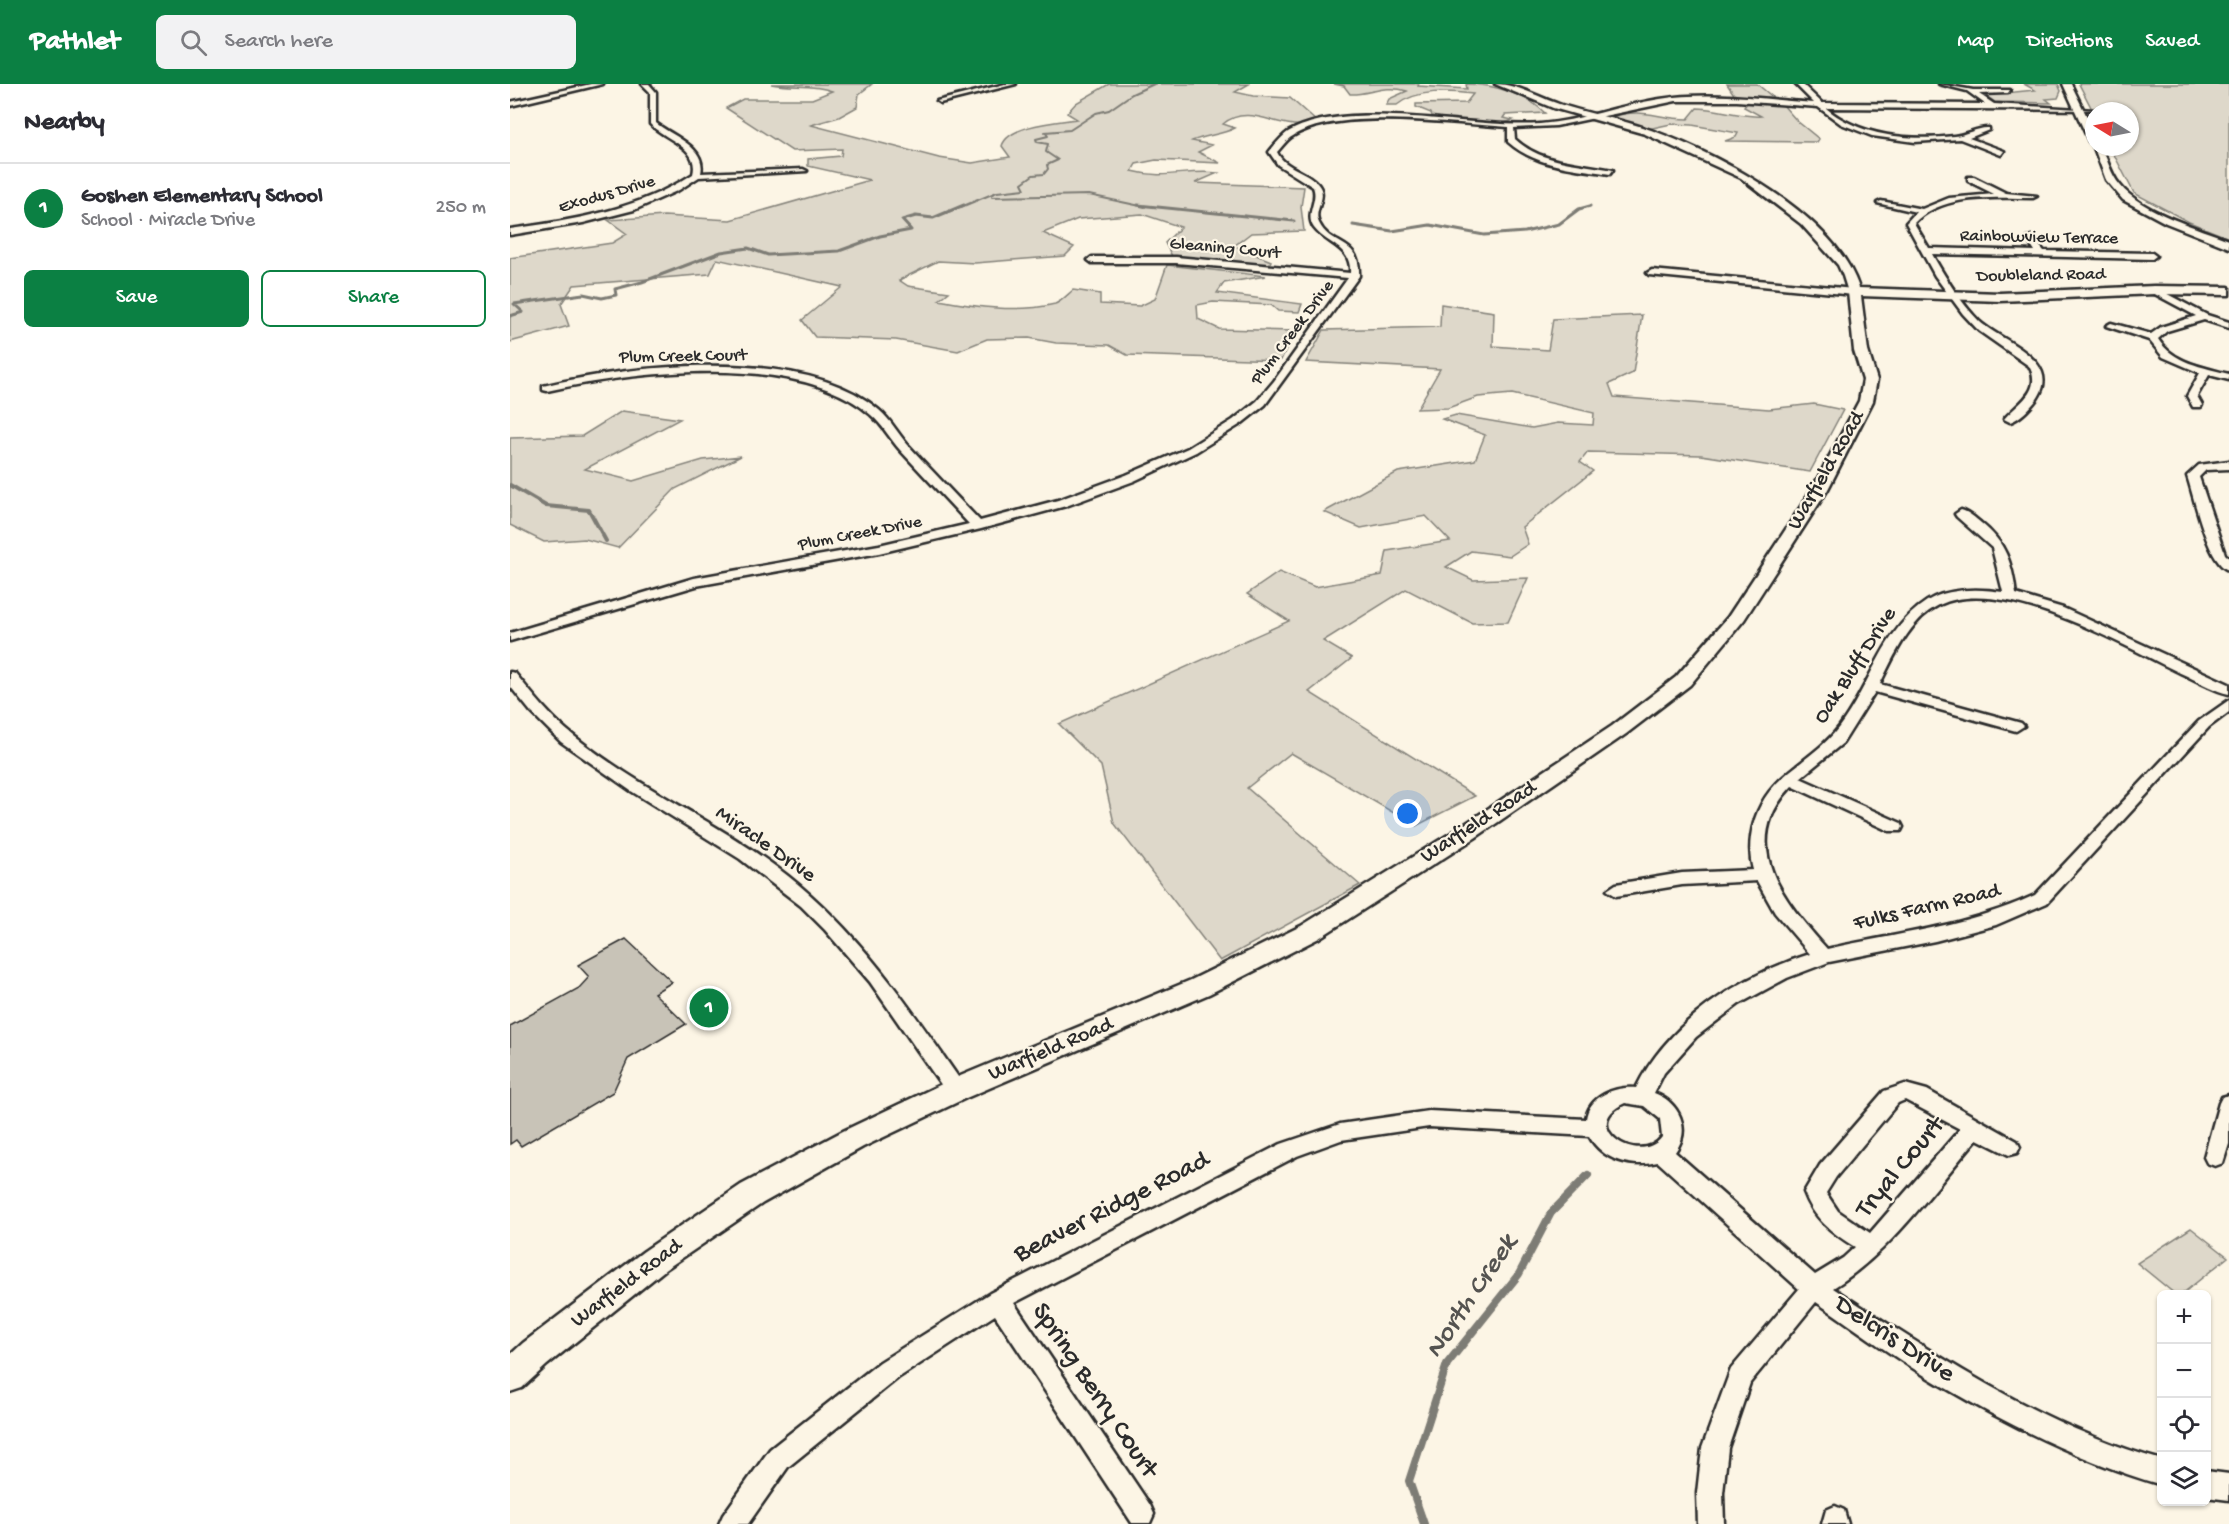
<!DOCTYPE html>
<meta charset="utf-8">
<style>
:root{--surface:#fff;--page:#f2f2f3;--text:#2b2b33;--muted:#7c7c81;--line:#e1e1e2;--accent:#0b8043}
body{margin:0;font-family:"Gochi Hand",sans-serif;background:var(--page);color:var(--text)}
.controls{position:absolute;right:18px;bottom:18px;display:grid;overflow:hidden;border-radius:9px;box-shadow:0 2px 4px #0004}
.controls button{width:54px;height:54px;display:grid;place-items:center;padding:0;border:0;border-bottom:2px solid var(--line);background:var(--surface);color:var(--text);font:30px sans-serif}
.compass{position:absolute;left:1575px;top:18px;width:54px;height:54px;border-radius:50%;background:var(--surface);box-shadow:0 2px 4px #0004;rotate:280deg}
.you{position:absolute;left:898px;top:730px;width:21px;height:21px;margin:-15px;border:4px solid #fff;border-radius:50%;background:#1a73e8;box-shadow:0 0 0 9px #1a73e833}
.badge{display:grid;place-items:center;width:39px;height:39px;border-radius:50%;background:var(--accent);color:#fff;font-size:20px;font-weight:700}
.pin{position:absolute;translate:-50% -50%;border:3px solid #fff;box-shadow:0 2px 6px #0006}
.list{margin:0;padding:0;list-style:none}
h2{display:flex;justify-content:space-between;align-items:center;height:78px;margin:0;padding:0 24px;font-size:26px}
h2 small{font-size:20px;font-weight:400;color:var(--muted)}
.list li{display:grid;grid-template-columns:39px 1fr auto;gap:18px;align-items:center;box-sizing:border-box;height:90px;padding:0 24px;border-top:2px solid var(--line)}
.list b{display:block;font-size:22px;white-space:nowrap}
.list p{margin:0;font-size:20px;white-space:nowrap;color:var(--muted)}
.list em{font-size:20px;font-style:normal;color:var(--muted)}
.actions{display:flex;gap:12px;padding:18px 24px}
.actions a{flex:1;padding:14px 0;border:2px solid var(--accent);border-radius:9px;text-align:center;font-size:21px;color:var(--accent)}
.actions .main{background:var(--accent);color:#fff}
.icon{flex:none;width:33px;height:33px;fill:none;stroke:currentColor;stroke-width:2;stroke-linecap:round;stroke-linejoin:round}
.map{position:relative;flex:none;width:1719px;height:1440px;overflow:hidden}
header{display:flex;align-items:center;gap:36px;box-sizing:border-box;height:84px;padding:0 30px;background:var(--accent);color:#fff}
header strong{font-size:28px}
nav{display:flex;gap:33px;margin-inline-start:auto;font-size:21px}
.search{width:420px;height:54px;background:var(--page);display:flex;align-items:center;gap:15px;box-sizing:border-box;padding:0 21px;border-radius:9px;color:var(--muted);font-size:22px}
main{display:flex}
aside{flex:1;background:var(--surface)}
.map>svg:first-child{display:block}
.green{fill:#ded8ca;stroke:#84827a;stroke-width:1.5}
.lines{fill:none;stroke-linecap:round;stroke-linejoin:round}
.stream-far3{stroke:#7d7b74;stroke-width:2}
.stream-far2{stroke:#7d7b74;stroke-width:3}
.stream-far1{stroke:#7d7b74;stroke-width:4}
.stream{stroke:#7d7b74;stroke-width:8}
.building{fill:#c8c3b7;stroke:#2b2b2b;stroke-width:1.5}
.street-casing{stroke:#2b2b2b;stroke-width:5}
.secondary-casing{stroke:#2b2b2b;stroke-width:5}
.street{fill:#fcf5e5;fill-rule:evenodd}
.secondary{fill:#fcf5e5;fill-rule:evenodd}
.labels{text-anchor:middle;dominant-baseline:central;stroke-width:4.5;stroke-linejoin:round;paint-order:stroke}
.far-street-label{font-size:18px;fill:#2b2b2b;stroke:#fcf5e5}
.street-label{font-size:22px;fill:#2b2b2b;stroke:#fcf5e5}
.near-street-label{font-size:27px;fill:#2b2b2b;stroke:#fcf5e5}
.near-water-label{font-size:28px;font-style:italic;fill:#545350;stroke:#fcf5e5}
</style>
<header>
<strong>Pathlet</strong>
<div class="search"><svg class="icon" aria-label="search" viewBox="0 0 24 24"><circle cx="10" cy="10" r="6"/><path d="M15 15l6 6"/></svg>Search here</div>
<nav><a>Map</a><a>Directions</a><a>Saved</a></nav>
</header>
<main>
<aside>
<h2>Nearby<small></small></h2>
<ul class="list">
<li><span class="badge">1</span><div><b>Goshen Elementary School</b><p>School · Miracle Drive</p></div><em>250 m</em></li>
</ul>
<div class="actions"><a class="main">Save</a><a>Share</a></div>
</aside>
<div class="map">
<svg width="1719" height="1440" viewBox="0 0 1719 1440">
<rect width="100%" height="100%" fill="#fcf5e5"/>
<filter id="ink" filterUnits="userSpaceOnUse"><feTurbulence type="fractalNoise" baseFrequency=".0167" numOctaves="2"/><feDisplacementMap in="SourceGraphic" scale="12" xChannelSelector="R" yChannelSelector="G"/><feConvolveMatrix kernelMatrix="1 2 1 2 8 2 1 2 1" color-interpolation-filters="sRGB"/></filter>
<g filter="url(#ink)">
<!-- green -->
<path class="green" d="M261,0H362L349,10L347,23L329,33L301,41L429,74L462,79L500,73L492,62C498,41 547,38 567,35L557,29L566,19L599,0H739L725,8L743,12L780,14L806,37C802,38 797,41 792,41C767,44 738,19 713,40L725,44C711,51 696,51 682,57L702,61L688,68L710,79L646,76L626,80L622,87C655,96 677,85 708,89L685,99L794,103L791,123L794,147L741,149L724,162L761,177L758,183L662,172L655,159L671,143L632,130L568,135L533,149L564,163L555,172L465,179L428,177L389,196L398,202L439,208L429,216C465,223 508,229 545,220C551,218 558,210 563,206L590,210V220L630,222L645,215L657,181L756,192L714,199L707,209L792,220L789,228L768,227L761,221L703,218L687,221L688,235L709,245L785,247L771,276L617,271L599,261L546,259L519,254L477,255L448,267L386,256L305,253L292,236L332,203L207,175L200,190L64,201L51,220L59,242L0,258V174L102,159L117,150L98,136L154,132L220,136L360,96L298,82V75L331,72L332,65L282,67L216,24L233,15H302L322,7C304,0 281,4 261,0Z
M824,0H909L908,2L957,5L956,0C982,0 1016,10 1035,29L995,31L993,34L1003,36C981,46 946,36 922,32L921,29L906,23V20L956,19L963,10C939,7 907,5 887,21H876L879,15L897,7C875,0 858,11 840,10L834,2Z
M1217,0H1247L1265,15L1225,12Z
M1514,0H1548L1551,7L1548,14L1536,15L1541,19L1485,18L1475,11L1525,6Z
M1569,0H1719V154L1679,138L1624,109L1600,63H1620V27L1584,29Z
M1238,18L1272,20L1287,37L1309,55L1307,58L1215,57L1226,53L1228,49L1182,41L1161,40L1138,45L1102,33C1132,23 1148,35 1178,35L1187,24C1206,24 1233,34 1251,32L1234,23Z
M931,220L984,228L983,262L1038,266L1043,235L1132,231L1123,289L1099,300L1104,313L1259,325L1304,320L1333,326L1300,388L1191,371L1078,368L1070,378L1083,387L1012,443L1018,460L1000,472L961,467L936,483L963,496L1018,494L998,538L962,539L896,505L813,557L842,574L799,608L965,712L906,742L781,669L737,704L850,801L710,877L604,739L591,682L549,640L779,537L737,510L769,488L805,503L872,491L877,467L940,457L916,432L851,444L814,428L888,388L965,376L975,351L932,335L946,331L1022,344L1048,339L1083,341L1084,329L1002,310L968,313L938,324L907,325L930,285L796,278L814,246L930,243Z
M112,327L170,335L75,385L123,397L193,376L231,372L165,405L108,464L75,455L34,458L0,441V354L72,352Z
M1681,1144L1718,1173L1672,1210H1665L1627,1179Z"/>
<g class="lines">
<!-- stream-far3 -->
<path class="stream-far3" d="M482,113L579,111L635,123
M451,123L487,108L515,105L512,99L523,91L534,90L538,85L537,81L548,76L536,68L538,60L527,58L526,55L538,52L535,48L560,46L586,29L599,26L622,10L644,0
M1077,123L1080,122"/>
<!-- stream-far2 -->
<path class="stream-far2" d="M628,121L784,137
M843,141L882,147L920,141L974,151L1015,148L1049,140L1069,125L1080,122
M0,232L13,228L4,220L73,210L92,214L106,211L105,205L132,198L211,168L238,164L258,171L329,167L370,152L401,146L392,136L406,132L423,134L454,121"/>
<!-- stream-far1 -->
<path class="stream-far1" d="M0,401L36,422L79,426L96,457"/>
<!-- stream -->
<path class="stream" d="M914,1440L899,1397L937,1280L1009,1190L1041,1129L1078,1091"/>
</g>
<!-- building -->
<path class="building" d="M116,855L162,898L144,909L176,940L118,975L103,1008L11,1062L6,1056L0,1060V942L69,904L79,893L68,881Z"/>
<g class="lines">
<defs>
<path id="street" d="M81,0H93L0,22V18Z
M132,0H139L146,8V39C162,52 197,63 191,89L293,85L297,87L189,93L169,106L124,126L73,139L0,151V145C65,136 127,126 183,90C190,63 155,56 140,40V8Z
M495,0H506L430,19L427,17Z
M1285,0H1292L1312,19L1475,20L1457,7L1429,0L1463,6H1500L1498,9L1469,10L1484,20L1585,26L1316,24C1350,53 1401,57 1444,52C1456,51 1468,43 1479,44V46L1459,54L1494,67L1491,71L1450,55L1405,58L1362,52L1331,40L1308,23L1227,17H1166L1046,42L1004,44L1005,55C1032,80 1068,79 1103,86L1100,90C1064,84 1026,83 998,58V43C944,40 828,23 783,52C777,55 772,63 767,68C775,85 796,86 807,99C820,113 802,125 809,139C821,164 851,154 849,192L755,321L731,340L686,368L624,397L556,422L471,445L369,469L186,502L0,557V549L184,494L369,461L459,440C436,415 413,391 390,366C380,355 373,341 361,331C289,267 124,288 37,307L33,306V302C122,280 295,262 369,326C381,336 388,350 398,361C422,387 446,412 470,437L548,416L616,391L678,364L723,336L747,317L764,297L838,194L666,179H582L578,176L582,173H666L840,189C842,163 817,161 804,144C794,130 809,117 803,103L768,81L759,68C764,62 771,53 778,48C839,13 960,45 1030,40C1071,37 1109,21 1150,15C1201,7 1253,15 1304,19Z
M1458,93H1464L1496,109L1527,112L1523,114C1484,114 1433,109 1404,139L1419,164L1525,167L1517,155L1521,152L1534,167L1642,169L1646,172L1642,175L1422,170C1435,193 1450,218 1469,237C1490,257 1554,276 1527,315C1521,323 1510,335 1500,338L1494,335C1508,319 1533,307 1519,282L1469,247L1453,230L1425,192L1396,139L1406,128L1367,119L1371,117L1412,125L1439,114L1484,110L1458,97Z
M1142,186L1344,205L1349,208L1344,211L1139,191L1137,189Z
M1644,203L1697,231L1719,238V244L1694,236L1657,247L1648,255C1663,279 1693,283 1719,290V296L1699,291L1687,312L1692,321L1691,323H1683L1677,312L1690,289L1653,273L1639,256L1596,242L1601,239L1641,250L1651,243L1686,232L1641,208L1639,206Z
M1719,377V385L1696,386L1689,393L1715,470L1719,474V486C1698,481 1684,412 1677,392L1689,381Z
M1451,426C1459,428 1465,434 1471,439C1496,459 1502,479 1506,510L1553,524L1719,600V610C1705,607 1691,599 1677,592C1616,564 1495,490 1429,521C1400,535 1384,572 1370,600L1511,639L1514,642L1506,647L1365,608L1333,659L1290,694L1391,739L1393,743L1391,747H1379L1282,702C1225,761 1276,819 1317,865C1388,849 1459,842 1525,811L1689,637L1719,616V628L1699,643L1537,819L1486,841L1425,857L1319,878L1277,894L1229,920L1186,953L1154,989L1144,1009C1169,1018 1182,1045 1165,1068L1305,1191L1333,1174L1345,1163C1321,1148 1304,1135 1294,1108L1310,1081L1374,1007L1395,1000L1417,1006L1507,1057L1510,1063L1507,1069L1499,1071L1467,1055C1422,1107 1382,1167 1323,1204C1426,1271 1532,1343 1652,1376V1401C1577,1380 1499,1341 1432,1302C1388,1277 1348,1246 1306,1218L1240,1299L1218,1364L1213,1409L1214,1440H1188L1187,1409L1192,1364L1218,1293L1221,1285L1289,1205L1148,1078C1122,1084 1093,1077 1079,1052L919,1043L831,1056L787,1072L504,1219L640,1421L644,1430L640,1439H622L485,1231L388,1294L278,1383L238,1440H209L213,1431L260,1365L370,1278L480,1209L771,1060L830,1040L919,1027L1076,1035C1079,1012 1105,1002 1126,1004C1159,937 1230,892 1300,870L1265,829L1247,797L1172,801L1106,812L1097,806L1106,800L1172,789L1243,786C1237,764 1241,739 1252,719C1270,686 1307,673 1329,643C1360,603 1372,546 1417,517C1437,504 1469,504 1493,508L1482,464L1447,433L1445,430ZM1395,1016L1450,1045L1360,1149L1328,1127L1316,1109L1326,1093L1388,1019ZM1115,1019L1134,1022L1150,1035L1152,1053C1129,1084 1066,1041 1115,1019Z
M0,588L5,589C23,611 41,634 64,652C131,706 211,739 278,792C350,849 401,925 453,1000L456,1006L453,1012L446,1014L439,1012L360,898L315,846L291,822L230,775L121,707L51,658L21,628L0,602Z
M1719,1011V1060L1713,1079L1705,1082L1697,1079L1694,1073L1709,1019L1712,1013Z
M1696,1387L1719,1390V1416L1696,1413Z
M1325,1422L1334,1426L1338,1440H1312L1316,1426Z"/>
<path id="secondary" d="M985,0C1007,0 1028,13 1049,20C1079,30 1111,35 1141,46C1210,71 1325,131 1349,204L1490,209L1644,202L1719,203V211L1644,210L1490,217L1351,212L1358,267L1367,296L1363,317L1317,407L1234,536L1180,601L1116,650L965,754L809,854L699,910L456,1014L353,1063L253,1119L156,1185L37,1281L12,1304L0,1308V1271L13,1259L134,1167L231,1101L333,1047L436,998L681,896L791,842L949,744L1102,642L1166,593L1218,533L1301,407L1349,317L1353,296L1344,267L1338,208L1333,192L1328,181L1291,140L1231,94L1135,50L1043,24Z
M1553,0H1561L1584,47V60L1579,57Z
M1583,61L1592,63C1597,75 1601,91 1610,101C1631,128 1688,144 1719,156V164L1656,139L1613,116L1596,96Z"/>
</defs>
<!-- street casing -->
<use href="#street" class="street-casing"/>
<!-- secondary casing -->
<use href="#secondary" class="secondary-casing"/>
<!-- street -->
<use href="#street" class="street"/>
<!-- secondary -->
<use href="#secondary" class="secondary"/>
</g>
</g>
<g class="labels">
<!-- far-street labels -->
<g class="far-street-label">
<text transform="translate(97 111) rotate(-16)">Exodus Drive</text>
<text transform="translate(1529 154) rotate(1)">Rainbowview Terrace</text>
<text transform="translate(715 165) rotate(5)">Gleaning Court</text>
<text transform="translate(1531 192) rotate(-1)">Doubleland Road</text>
<text transform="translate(783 249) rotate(-53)">Plum Creek Drive</text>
<text transform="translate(173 273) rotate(-1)">Plum Creek Court</text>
<text transform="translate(350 450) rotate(-11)">Plum Creek Drive</text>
</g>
<!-- street labels -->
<g class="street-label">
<text transform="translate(1317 387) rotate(-60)">Warfield Road</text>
<text transform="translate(1346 582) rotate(-57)">Oak Bluff Drive</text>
<text transform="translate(969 739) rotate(-33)">Warfield Road</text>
<text transform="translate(255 761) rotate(35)">Miracle Drive</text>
<text transform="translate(1417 824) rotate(-13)">Fulks Farm Road</text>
<text transform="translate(541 966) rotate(-23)">Warfield Road</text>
<text transform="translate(117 1200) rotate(-37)">Warfield Road</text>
</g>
<!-- near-street labels -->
<g class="near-street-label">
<text transform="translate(1391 1084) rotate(-50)">Tryal Court</text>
<text transform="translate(602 1124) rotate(-27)">Beaver Ridge Road</text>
<text transform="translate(1384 1256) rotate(33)">Delcris Drive</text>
<text transform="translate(584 1307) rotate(56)">Spring Berry Court</text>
</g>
<!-- near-water labels -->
<g class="near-water-label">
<text transform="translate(962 1213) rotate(-56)">North Creek</text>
</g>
</g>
</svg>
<div class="controls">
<button>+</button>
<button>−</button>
<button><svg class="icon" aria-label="locate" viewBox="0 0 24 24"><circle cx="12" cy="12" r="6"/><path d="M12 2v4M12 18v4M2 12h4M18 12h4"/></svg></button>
<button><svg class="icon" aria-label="layers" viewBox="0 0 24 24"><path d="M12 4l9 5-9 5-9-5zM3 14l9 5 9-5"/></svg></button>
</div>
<svg class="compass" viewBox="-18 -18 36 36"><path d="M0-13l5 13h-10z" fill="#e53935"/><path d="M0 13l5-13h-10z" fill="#7c7c81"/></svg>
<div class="you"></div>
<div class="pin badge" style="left:199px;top:924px">1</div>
</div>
</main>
